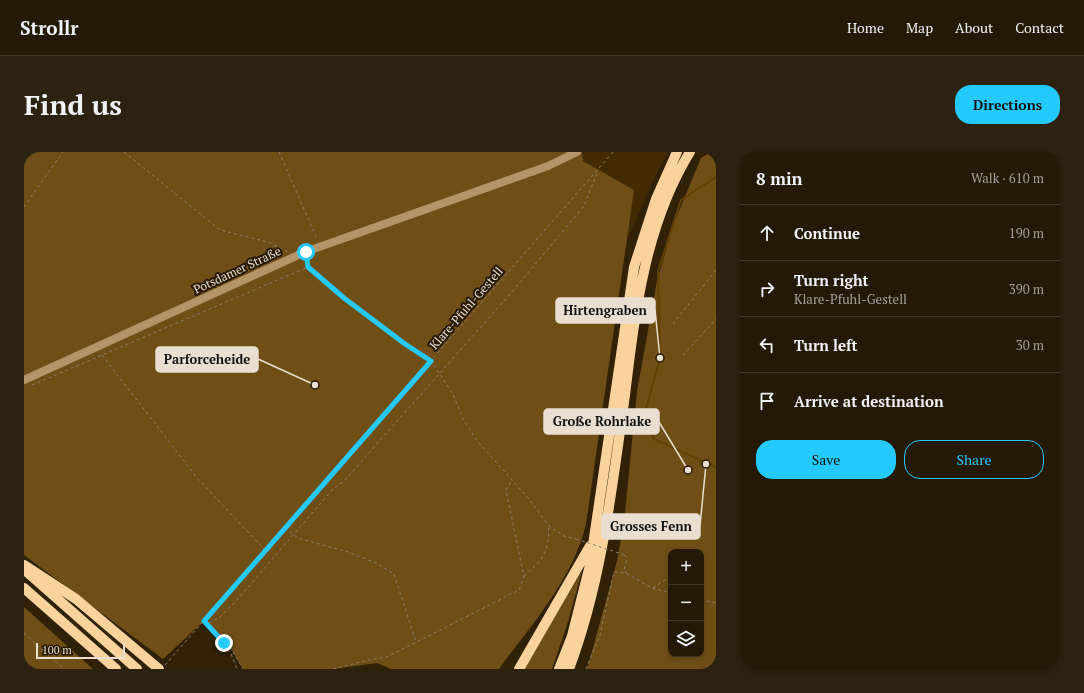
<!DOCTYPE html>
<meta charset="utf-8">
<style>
:root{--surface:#241905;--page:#2c220f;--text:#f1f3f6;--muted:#a3a09a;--line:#413827;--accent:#24c9fe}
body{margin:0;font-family:"PT Serif",serif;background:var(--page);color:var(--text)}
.controls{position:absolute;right:12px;bottom:12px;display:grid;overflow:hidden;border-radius:8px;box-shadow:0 2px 6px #0003}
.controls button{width:36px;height:36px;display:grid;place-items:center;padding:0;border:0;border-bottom:1px solid var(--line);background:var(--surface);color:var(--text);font:20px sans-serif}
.scale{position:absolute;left:12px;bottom:10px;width:89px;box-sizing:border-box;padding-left:4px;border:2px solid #e9decf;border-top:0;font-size:11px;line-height:14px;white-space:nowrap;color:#e9decf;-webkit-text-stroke:3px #261700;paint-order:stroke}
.stop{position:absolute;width:12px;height:12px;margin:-9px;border:3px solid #24c9fe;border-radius:50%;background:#fff}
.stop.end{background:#24c9fe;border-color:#fff;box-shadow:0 1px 4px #0008}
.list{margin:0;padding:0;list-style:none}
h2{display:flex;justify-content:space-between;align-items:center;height:52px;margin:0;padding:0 16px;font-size:17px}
h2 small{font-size:13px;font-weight:400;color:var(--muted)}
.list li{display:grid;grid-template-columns:26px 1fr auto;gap:12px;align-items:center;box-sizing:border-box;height:56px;padding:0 16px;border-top:1px solid var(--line)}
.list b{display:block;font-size:15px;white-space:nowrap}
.list p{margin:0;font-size:13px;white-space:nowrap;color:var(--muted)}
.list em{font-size:13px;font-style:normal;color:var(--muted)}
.actions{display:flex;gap:8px;padding:12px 16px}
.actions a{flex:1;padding:9px 0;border:1px solid var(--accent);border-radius:16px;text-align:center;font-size:14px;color:var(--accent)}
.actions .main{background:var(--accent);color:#111}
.icon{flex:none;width:22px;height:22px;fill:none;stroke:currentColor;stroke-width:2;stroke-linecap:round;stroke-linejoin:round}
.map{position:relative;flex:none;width:692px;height:517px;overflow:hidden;border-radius:16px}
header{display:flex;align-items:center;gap:24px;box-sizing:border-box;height:56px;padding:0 20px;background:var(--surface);border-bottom:1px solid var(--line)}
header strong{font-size:19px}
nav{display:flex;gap:22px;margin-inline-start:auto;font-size:14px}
.intro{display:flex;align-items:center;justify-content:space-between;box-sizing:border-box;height:96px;padding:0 24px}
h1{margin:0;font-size:28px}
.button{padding:10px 18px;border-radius:16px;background:var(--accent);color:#111;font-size:14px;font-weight:700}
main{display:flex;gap:24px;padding:0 24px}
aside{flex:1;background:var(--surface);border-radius:16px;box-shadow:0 2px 6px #0003}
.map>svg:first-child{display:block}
.green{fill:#422b01}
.forest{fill:#704f17;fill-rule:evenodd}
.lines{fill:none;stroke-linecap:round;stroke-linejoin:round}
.stream{stroke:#624202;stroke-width:2}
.path{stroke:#8d806c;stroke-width:1;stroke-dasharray:3 3;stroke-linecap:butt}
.secondary{stroke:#b39568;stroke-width:8}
.highway{stroke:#f9d39b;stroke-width:10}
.path-bridge{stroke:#8d806c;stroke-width:1;stroke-dasharray:3 3;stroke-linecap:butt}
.route{stroke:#24c9fe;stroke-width:5}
.labels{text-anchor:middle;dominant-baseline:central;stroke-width:4;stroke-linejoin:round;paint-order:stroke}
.street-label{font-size:12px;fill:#e9decf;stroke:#261700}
.leader{fill:none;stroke:#e9decf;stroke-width:1.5}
.callout-dot{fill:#e9decf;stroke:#261700;stroke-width:1.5}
.callout{fill:#e9decf;stroke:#e9decf;stroke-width:1.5}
.callout-label{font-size:13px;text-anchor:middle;font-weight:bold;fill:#111}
</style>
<header>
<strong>Strollr</strong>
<nav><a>Home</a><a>Map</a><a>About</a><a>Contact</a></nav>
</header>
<div class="intro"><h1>Find us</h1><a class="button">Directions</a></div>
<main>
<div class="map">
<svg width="692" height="517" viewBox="0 0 692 517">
<rect width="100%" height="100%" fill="#302107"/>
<!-- green -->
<path class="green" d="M560,0H644L629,28L601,93L610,38L559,9L558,2Z"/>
<!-- forest -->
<path class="forest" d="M0,0H558L559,9L610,38L562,372C549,427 508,472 475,517H367L353,511L309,517H219L205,493L181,468L139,507L0,403Z
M687,0H692V517H563L593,409L600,371L613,239L633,129L650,71L677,6ZM647,400H677V502H647Z
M558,419L543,473L528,517H499Z
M0,455L69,517H0Z"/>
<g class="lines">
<!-- stream -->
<path class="stream" d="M692,25L657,48L634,119L636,206L621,260L623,272L630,287L692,315"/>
<!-- path -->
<path class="path" d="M100,0L196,78L244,90L264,100
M255,0L293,87
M0,2L4,0
M0,55L39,0
M283,107L284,115L320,146L381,192L407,209L429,242L439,267L454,290L505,347L525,374L540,384L552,387
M649,172L692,118
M78,203L174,327L241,398
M659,203L692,167
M8,233L284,115
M261,376L274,386L324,400L352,411L370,422L392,490
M601,403L603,406L600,418L602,421
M500,424C520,407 524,401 525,374
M629,436L647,424
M677,448L692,451
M182,468L205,493L219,517
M180,470L207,502L213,517
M185,471L196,465L214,447L308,338L320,329L487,141L560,54L574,19
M0,481L40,517
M141,513L589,0
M309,517C327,513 344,507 363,505L495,438L500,425L482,338L488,328
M562,517L576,483L590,420L602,421L628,436L647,441"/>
<!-- secondary -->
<path class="secondary" d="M0,228L281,100L524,14L553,0"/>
<!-- highway -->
<path class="highway" d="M0,413L52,447L135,517
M2,419L113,517
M0,436L92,517
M495,517L566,394
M535,517L548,484L566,413L610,115L632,47L653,0
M545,517C578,429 588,336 601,243C611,160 621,73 666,0"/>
<!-- path-bridge -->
<path class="path-bridge" d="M552,387L601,403"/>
</g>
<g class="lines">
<!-- route -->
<path class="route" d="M200,491L180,469L407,209L381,192L320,146L284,115L282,100"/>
</g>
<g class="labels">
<!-- street labels -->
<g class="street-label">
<text transform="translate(213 118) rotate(-25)">Potsdamer Straße</text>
<text transform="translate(442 156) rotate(-49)">Klare-Pfuhl-Gestell</text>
</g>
</g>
<!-- callouts -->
<path class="leader" d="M636 206L631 158M291 233L234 207M664 318L635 270M682 312L676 374"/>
<g class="callout-dot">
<circle cx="636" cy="206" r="4"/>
<circle cx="291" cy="233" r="4"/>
<circle cx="664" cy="318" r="4"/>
<circle cx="682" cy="312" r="4"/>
</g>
<g class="callout">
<rect x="532" y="146" width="99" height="25" rx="4"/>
<rect x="132" y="195" width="102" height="25" rx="4"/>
<rect x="520" y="257" width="115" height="25" rx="4"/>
<rect x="578" y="362" width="98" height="25" rx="4"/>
</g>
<g class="callout-label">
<text x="581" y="163">Hirtengraben</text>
<text x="183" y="212">Parforceheide</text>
<text x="578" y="274">Große Rohrlake</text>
<text x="627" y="379">Grosses Fenn</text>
</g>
</svg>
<div class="controls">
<button>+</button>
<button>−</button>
<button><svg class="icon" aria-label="layers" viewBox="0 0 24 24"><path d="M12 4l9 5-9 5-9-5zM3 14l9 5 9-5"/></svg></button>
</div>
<div class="scale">100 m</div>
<div class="stop" style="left:282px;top:100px"></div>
<div class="stop end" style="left:200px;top:491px"></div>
</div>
<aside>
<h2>8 min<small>Walk · 610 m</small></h2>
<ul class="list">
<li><svg class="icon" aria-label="ahead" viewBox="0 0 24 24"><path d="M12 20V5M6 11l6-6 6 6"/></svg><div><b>Continue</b></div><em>190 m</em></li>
<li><svg class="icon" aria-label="right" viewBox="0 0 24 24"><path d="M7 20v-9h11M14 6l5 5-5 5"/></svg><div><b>Turn right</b><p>Klare-Pfuhl-Gestell</p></div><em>390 m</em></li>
<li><svg class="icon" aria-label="left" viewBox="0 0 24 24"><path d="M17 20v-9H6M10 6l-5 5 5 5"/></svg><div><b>Turn left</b></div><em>30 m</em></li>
<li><svg class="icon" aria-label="arrive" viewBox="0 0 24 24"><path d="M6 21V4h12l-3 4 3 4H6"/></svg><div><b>Arrive at destination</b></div></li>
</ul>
<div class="actions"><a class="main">Save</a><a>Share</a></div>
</aside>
</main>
